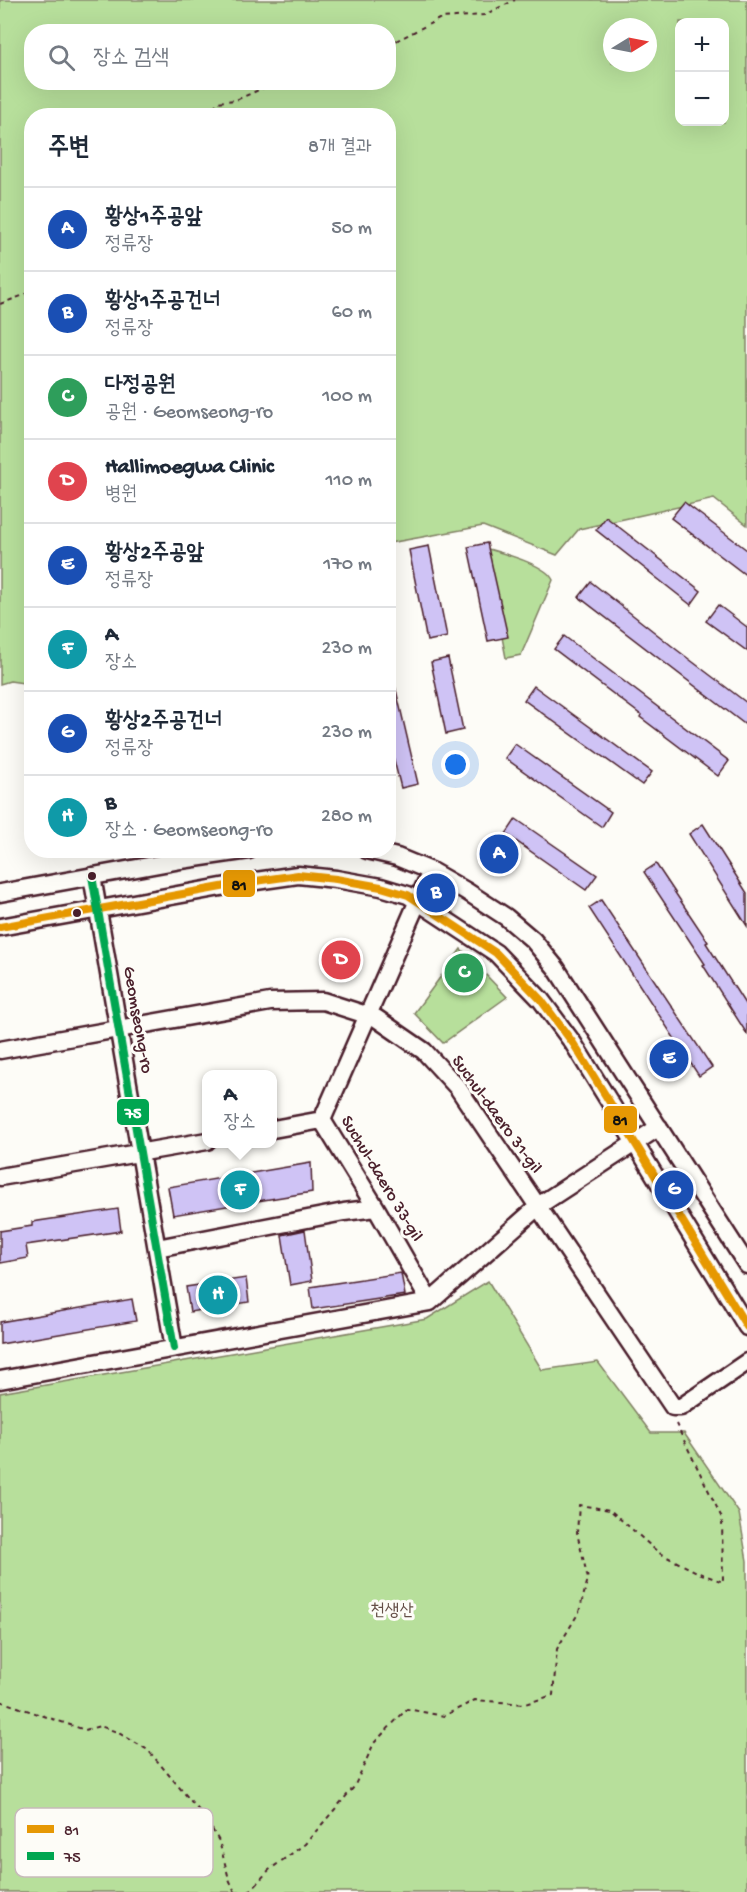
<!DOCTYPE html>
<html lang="ko">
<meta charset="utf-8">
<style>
:root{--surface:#fff;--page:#f6f6f7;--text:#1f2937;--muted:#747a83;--line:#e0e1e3;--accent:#b45309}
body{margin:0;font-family:"Gochi Hand","Poor Story",sans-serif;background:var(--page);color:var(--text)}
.controls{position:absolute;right:18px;top:18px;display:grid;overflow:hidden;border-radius:12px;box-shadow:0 6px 24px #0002}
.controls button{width:54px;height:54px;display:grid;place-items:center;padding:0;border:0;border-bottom:2px solid var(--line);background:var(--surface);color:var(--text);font:30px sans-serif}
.compass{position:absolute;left:603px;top:18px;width:54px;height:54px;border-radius:50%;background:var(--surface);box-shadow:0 6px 24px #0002;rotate:80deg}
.you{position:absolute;left:456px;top:765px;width:21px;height:21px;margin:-15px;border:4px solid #fff;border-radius:50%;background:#1a73e8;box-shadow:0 0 0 9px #1a73e833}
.badge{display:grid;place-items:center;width:39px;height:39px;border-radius:50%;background:var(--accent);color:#fff;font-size:20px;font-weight:700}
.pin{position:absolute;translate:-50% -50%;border:3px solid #fff;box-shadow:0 2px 6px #0006}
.popup{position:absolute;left:202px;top:1070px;width:75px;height:78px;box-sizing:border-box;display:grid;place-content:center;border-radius:12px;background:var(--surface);filter:drop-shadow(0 2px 4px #0005);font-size:20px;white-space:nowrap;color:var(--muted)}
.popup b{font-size:22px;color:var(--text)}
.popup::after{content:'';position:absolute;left:50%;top:100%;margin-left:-12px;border:12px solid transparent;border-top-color:var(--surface)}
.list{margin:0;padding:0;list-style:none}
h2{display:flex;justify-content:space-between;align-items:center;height:78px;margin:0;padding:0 24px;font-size:26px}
h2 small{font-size:20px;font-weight:400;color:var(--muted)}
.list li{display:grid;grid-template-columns:39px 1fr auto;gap:18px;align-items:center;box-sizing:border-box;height:84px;padding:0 24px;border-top:2px solid var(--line)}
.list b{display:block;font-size:22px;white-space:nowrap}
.list p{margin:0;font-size:20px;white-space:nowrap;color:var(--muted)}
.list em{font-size:20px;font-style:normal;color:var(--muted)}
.icon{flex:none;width:33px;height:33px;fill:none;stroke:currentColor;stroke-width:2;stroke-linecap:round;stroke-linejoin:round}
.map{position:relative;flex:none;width:747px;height:1892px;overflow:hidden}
.search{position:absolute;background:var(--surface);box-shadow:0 6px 24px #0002;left:24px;top:24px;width:372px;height:66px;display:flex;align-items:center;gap:15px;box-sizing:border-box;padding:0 21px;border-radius:24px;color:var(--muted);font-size:22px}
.panel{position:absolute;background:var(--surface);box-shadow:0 6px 24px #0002;left:24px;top:108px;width:372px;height:750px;border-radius:24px}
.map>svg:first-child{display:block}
.green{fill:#b7df9b;stroke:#807f63;stroke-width:1.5;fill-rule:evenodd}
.building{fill:#cfc3f5;stroke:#4a1f2b;stroke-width:1.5}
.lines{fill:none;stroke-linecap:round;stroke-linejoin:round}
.minor-casing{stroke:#4a1f2b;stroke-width:21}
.path{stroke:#4a1f2b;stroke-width:2;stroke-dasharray:4.5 4.5;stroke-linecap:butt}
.minor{stroke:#fdfcf7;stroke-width:16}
.bus-1-casing{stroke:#fdfcf7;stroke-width:12}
.bus-2-casing{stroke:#fdfcf7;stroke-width:12}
.bus-1{stroke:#e69804;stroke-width:8}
.bus-2{stroke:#00a651;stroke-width:8}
.bus-dot{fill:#4a1f2b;stroke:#fdfcf7;stroke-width:2}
.labels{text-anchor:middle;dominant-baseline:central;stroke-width:6;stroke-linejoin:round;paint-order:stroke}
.street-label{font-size:18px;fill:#4a1f2b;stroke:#fdfcf7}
.park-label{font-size:18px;fill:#654f47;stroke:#fdfcf7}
.key{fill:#fdfcf7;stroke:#c7baba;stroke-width:1.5}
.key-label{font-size:16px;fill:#4a1f2b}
.line-badge{stroke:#fdfcf7;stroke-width:2}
.badge-label{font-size:16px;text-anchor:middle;font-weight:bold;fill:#fff}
.pale-badge-label{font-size:16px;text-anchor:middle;font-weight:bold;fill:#111}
</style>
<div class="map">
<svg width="747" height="1892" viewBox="0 0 747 1892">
<rect width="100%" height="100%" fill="#fdfcf7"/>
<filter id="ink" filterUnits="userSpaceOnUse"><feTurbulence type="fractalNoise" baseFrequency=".0167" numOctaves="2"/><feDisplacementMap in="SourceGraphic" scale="12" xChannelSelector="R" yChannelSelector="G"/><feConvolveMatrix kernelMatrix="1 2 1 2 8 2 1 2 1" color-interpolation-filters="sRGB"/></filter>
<g filter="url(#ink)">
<!-- green -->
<path class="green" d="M0,0H747V525L714,499L579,529L557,555L483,526L389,543L388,116H32L31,681L30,684L10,681L0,684ZM680,22H724V122H680ZM612,27H648V63H612ZM32,32H388V82H32Z
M485,548C501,553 546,564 553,580L521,655L506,658Z
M461,949L507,997L443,1043L414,1013Z
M488,1281L542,1370L598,1362L651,1433H684L739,1513L747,1561V1892H0V1393L427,1319Z"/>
<!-- building -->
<path class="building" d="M684,502L747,550V576L671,518Z
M606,517L701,591L691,605L596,530Z
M487,543L508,637L488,641L468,547Z
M429,546L447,637L427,641L409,550Z
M591,582L677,650L747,703V726L579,597Z
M718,605L747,627V651L706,621Z
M564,636L729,761L718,776L640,717L641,715L554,649Z
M448,658L463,730L446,734L431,662Z
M393,677L418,784L401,788L388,736V678Z
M534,686L652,772L642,785L524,700Z
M515,744L611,812L602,827L505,758Z
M516,819L597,875L586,890L506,834Z
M703,824L747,893V926L689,834Z
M656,864L708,942L706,943L747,1007V1034L703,965L705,964L644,872Z
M601,900L712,1067L699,1076L589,908Z
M311,1163L312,1192L173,1215L168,1187Z
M118,1209L121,1231L26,1245L28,1258L0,1263V1231L32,1226V1222Z
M305,1230L312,1281L290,1285L282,1235Z
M401,1273L405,1295L313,1309L310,1287Z
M246,1278L249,1302L190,1312L186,1287Z
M132,1299L136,1321L0,1344V1322Z"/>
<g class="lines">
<defs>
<path id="minor" d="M367,850L397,857L431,871L466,891L506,917L533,940L556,968L747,1265
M92,876L174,1348
M0,893L181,860L249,850
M0,927L249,882L298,875L336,879L381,887L408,895L496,953L541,1000L573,1043L635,1143L747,1327
M0,1050L270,1002L323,1001L376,1018L424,1051L458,1088L673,1407H681L747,1362
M322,1120L431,871
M322,1120L376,1208L430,1302
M273,1129L322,1120
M0,1177L207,1141
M157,1248L344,1212L376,1208
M430,1302L541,1204L659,1127
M0,1380L430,1302"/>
</defs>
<!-- minor casing -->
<use href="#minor" class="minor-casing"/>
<!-- path -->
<path class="path" d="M388,45L441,18L484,15L515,0
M210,116L217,102L236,100L277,82
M0,304L32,292
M0,1701L85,1730L100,1726L117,1732L148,1750L206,1819L219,1841L229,1879L235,1892
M249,1892L269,1870L305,1844L354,1787L374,1743L407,1709L444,1716L475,1700L525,1704L553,1695L557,1649L579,1612L588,1579L577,1533L579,1505L610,1510L659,1553L699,1573L723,1582L722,1518L675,1422"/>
<!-- minor -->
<use href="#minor" class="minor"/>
<defs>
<path id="bus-1" d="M0,927L249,882L298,875L336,879L381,887L408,895L496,953L541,1000L573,1043L635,1143L747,1327"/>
<path id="bus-2" d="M92,876L174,1348"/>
</defs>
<!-- bus-1 casing -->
<use href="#bus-1" class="bus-1-casing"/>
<!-- bus-2 casing -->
<use href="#bus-2" class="bus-2-casing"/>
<!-- bus-1 -->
<use href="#bus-1" class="bus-1"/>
<!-- bus-2 -->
<use href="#bus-2" class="bus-2"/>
</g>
</g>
<!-- markers -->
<g class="bus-dot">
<circle cx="92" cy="876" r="5"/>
<circle cx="77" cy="913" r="5"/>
</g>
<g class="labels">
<!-- street labels -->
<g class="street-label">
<text transform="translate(137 1020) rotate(80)">Geomseong-ro</text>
<text transform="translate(496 1115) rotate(54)">Suchul-daero 31-gil</text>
<text transform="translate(381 1179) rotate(59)">Suchul-daero 33-gil</text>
</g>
<!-- park labels -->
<g class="park-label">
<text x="392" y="1611">천생산</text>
</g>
</g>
<!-- legend -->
<rect x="15" y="1808" width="198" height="69" rx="9" class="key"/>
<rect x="27" y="1825" width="27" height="8" fill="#e69804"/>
<rect x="27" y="1852" width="27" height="8" fill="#00a651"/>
<g class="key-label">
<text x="64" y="1835">81</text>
<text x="64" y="1862">75</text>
</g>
<g class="line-badge">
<rect x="222" y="869" width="34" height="29" rx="6" fill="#e69804"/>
<rect x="116" y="1098" width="34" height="28" rx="6" fill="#00a651"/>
<rect x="603" y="1105" width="35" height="29" rx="6" fill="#e69804"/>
</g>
<g class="badge-label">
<text x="133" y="1118">75</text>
</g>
<g class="pale-badge-label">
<text x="239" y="890">81</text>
<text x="620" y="1125">81</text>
</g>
</svg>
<div class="controls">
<button>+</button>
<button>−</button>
</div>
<svg class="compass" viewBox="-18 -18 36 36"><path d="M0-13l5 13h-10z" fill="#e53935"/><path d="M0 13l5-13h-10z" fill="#747a83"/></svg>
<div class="you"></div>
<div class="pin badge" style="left:499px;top:854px;background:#1a4fb4">A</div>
<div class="pin badge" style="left:436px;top:893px;background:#1a4fb4">B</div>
<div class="pin badge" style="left:464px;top:973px;background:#2e9e5b">C</div>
<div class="pin badge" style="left:341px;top:960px;background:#e0444e">D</div>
<div class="pin badge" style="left:669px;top:1059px;background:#1a4fb4">E</div>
<div class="pin badge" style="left:240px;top:1190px;background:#0f9aa8">F</div>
<div class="popup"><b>A</b>장소</div>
<div class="pin badge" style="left:674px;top:1190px;background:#1a4fb4">G</div>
<div class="pin badge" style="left:218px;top:1295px;background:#0f9aa8">H</div>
<div class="search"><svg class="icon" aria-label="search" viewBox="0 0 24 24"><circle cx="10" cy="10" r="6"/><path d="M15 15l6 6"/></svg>장소 검색</div>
<section class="panel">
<h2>주변<small>8개 결과</small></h2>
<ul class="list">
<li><span class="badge" style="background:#1a4fb4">A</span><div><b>황상1주공앞</b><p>정류장</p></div><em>50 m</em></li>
<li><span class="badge" style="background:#1a4fb4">B</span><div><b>황상1주공건너</b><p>정류장</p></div><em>60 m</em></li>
<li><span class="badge" style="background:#2e9e5b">C</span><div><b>다정공원</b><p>공원 · Geomseong-ro</p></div><em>100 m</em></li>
<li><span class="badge" style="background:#e0444e">D</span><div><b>Hallimoegwa Clinic</b><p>병원</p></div><em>110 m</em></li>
<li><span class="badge" style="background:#1a4fb4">E</span><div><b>황상2주공앞</b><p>정류장</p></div><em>170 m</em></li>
<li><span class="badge" style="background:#0f9aa8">F</span><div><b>A</b><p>장소</p></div><em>230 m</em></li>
<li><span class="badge" style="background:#1a4fb4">G</span><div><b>황상2주공건너</b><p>정류장</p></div><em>230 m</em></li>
<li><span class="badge" style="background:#0f9aa8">H</span><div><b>B</b><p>장소 · Geomseong-ro</p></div><em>280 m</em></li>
</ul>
</section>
</div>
